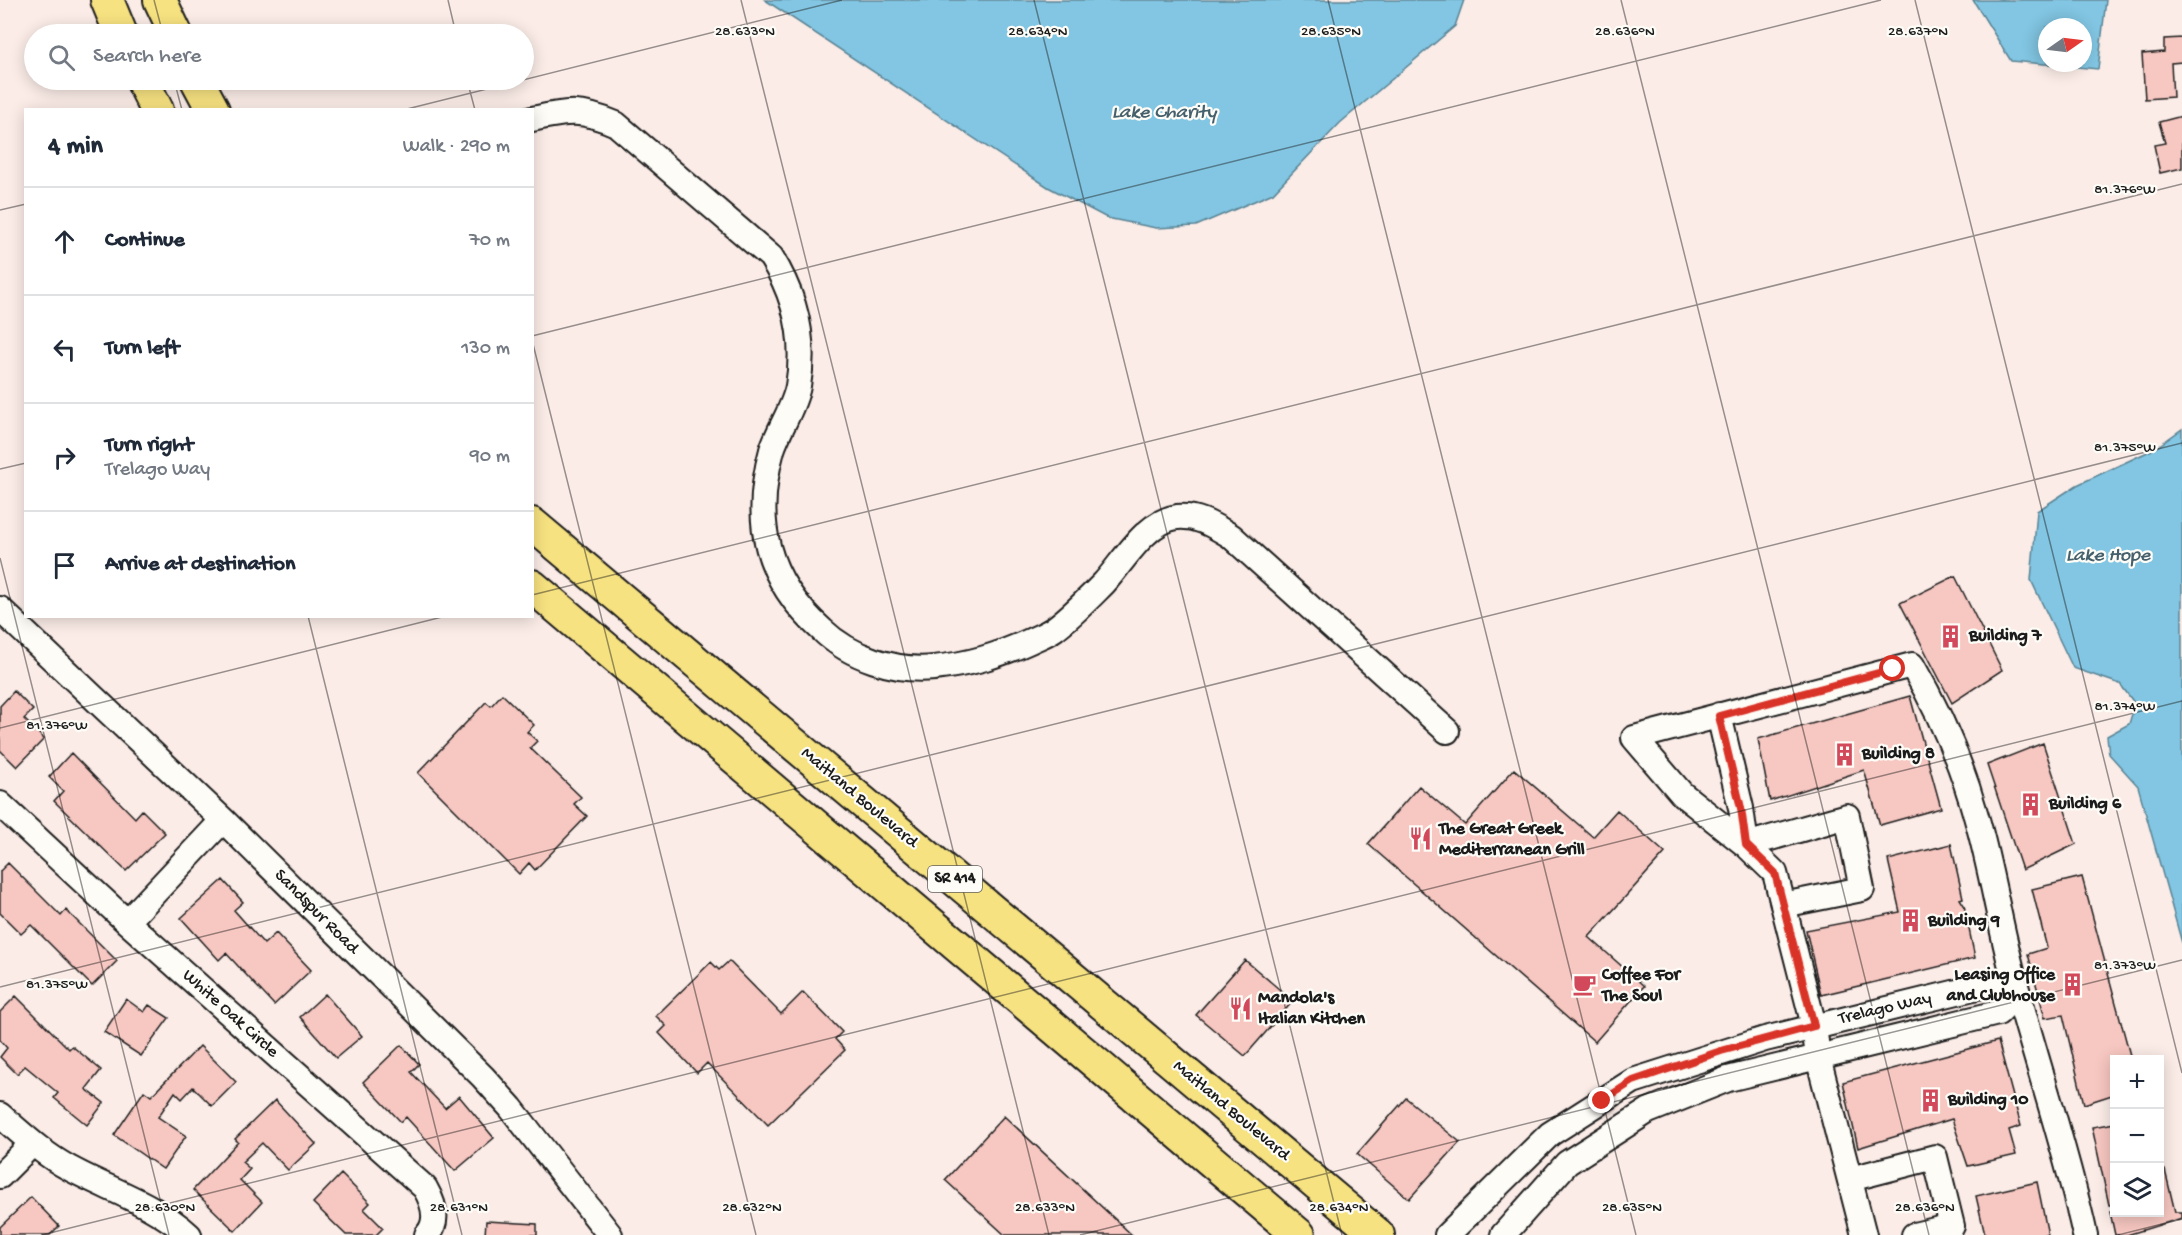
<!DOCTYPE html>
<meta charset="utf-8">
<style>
:root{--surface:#fff;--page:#f2f2f3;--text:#1f2937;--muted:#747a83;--line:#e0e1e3}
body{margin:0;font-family:"Gochi Hand",sans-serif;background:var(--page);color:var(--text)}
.controls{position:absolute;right:18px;bottom:18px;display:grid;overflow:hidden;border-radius:0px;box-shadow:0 3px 15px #0003}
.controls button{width:54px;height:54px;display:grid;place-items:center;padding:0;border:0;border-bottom:2px solid var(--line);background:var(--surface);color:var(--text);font:30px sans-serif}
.compass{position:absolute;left:2038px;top:18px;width:54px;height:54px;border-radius:50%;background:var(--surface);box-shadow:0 3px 15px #0003;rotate:76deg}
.stop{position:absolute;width:18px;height:18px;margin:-14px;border:4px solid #d93025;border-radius:50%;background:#fff}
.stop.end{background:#d93025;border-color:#fff;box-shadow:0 2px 6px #0008}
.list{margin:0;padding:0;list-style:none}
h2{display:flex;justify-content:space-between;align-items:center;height:78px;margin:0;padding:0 24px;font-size:26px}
h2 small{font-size:20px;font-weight:400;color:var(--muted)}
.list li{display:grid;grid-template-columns:39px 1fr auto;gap:18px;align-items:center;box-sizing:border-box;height:108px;padding:0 24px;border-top:2px solid var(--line)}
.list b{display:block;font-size:22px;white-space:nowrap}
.list p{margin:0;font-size:20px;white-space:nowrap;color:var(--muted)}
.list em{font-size:20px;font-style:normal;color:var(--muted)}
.icon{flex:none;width:33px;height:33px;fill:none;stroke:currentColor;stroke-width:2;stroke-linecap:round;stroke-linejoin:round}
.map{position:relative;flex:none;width:2182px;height:1235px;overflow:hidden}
.search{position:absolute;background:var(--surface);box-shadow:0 3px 15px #0003;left:24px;top:24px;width:510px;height:66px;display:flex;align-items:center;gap:15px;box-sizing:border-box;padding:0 21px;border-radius:33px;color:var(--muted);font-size:22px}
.panel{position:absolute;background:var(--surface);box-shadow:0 3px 15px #0003;left:24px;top:108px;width:510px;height:510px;border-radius:0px}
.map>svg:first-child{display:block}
.water{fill:#82c6e3;stroke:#598293;stroke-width:1.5;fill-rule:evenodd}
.building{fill:#f7c7c1;stroke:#1c1c1c;stroke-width:1.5}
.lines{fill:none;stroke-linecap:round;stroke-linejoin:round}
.minor-casing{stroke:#1c1c1c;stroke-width:28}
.major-casing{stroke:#1c1c1c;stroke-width:36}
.minor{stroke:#fdfcf7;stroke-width:24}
.major{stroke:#f7e281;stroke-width:32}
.route{stroke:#d93025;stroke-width:8}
.ticks{fill:none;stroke:#1c1c1c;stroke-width:1.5;stroke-opacity:0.45}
.labels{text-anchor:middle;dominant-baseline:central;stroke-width:4.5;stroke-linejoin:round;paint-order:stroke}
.shield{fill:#fdfcf7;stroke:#605f5e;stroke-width:1.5}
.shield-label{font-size:16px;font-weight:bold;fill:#1c1c1c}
.poi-label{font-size:18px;font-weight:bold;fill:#1c1c1c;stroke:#fdfcf7;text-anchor:start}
.street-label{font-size:18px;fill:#1c1c1c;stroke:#fdfcf7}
.water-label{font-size:20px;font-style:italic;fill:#45606c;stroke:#fdfcf7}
.ticks-label{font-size:15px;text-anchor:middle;fill:#1c1c1c;stroke:#fdfcf7;stroke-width:4.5;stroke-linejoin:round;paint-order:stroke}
</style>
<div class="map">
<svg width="2182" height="1235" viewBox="0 0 2182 1235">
<rect width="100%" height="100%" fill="#fbece7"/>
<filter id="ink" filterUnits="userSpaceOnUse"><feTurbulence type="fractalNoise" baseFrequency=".0167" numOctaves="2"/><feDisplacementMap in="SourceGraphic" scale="12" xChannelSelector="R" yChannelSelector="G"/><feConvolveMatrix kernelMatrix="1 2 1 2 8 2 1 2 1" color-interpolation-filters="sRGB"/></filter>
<g filter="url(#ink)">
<!-- water -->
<path class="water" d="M765,0H1464L1455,26L1340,123L1273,193L1196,226L1156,228L1107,218L1048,187Z
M1973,0H2106L2098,69L2011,61ZM2047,27H2083V63H2047Z
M2182,429V943L2138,786L2109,754L2107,736L2129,724L2135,704L2120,684L2073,668L2031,580L2037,511L2077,485L2154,449Z"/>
<!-- building -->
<path class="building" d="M2182,38V62L2171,63L2173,97L2145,99L2142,54L2164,52V39Z
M2182,116V168L2160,173L2154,145L2165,143L2159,122Z
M1955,576L2002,670L1952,703L1900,603Z
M14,691L33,710L24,719L44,739L17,767L0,750V706Z
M502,694L534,725L527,732L537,741L530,748L581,797L574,804L587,816L535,870L529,863L519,874L418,773L486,702L491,706Z
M1910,696L1941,808L1880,825L1864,770L1770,801L1758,739Z
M2043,743L2076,844L2022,870L1987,765Z
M71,753L135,818L142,810L165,833L126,871L54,801L63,791L49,777Z
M1514,769L1593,837L1617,810L1665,853L1589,937L1644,986L1595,1042L1368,844L1419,786L1465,825Z
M1951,844L1963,898L1960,899L1964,905L1975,958L1821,995L1806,930L1900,912L1888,860Z
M8,863L61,916L66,910L117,961L92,986L31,925L21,934L0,913V871Z
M2082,877L2131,1059H2115V1094L2084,1104L2063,1015L2045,1018L2028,954L2047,948L2032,889Z
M223,880L243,902L234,910L264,944L276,933L311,970L274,1005L226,953L219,960L181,918Z
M1245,960L1293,1001L1245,1056L1196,1015Z
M729,961L781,1014L803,992L842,1032L835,1039L845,1050L768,1125L707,1063L697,1073L659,1033L666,1026L656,1016L711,962L719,970Z
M325,994L362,1036L336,1058L300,1017Z
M16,996L69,1049L72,1046L101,1070L86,1089L104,1103L87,1125L54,1098L58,1093L25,1066L17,1074L0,1057L7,1048L0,1040V1012Z
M126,999L144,1012L149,1005L169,1018L141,1056L104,1032Z
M1998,1041L2021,1126L2009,1130L2016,1155L1968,1166L1952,1119L1858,1148L1843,1082Z
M401,1045L419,1064L411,1072L445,1108L459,1096L494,1138L455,1171L406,1117L401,1122L363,1082Z
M200,1046L236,1082L212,1106L193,1087L182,1099L175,1092L158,1117L186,1136L163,1169L114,1135L144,1091L151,1096Z
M1406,1098L1460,1142L1409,1199L1357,1154Z
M275,1100L316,1144L288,1170L262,1143L242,1162L250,1169L240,1180L262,1202L235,1231L193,1190L238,1142L235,1139Z
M1004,1116L1132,1235H1005L945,1180Z
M2115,1123V1205H2109L2092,1127Z
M2160,1170H2165L2175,1212H2182V1218L2127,1235H2115L2110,1212H2160Z
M341,1174L370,1203L364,1209L383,1228L376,1235H346L313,1203Z
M2037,1182L2048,1235H1985L1976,1196Z
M31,1197L59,1226L50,1235H0V1227Z
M486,1221L537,1224V1235H485Z"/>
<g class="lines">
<defs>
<path id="minor" d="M532,119C570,111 581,109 616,124L771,257C796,297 806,339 798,386C794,408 779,428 772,450C752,522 766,580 822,630C850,657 895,672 934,668C970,664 997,656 1030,641C1038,637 1047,634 1054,629C1072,616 1089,598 1104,583C1124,561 1145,522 1177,517C1198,515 1214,526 1231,536L1447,731
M0,609L223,820L483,1077L511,1108L610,1235
M1719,715L1741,808L1746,845L1847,816L1862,889L1783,905
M0,804L127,922L425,1188C433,1202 440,1221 427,1235
M127,922L223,820
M0,1115C22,1134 43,1154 69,1168C109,1190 154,1203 189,1235
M0,1176L32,1144
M1850,1179L1935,1157L1952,1226L1914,1235
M1447,1235L1550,1134L1633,1081L1765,1039L1990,984L2018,993L1998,1013L1728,1079L1648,1111L1567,1163L1503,1235
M1864,1235L1818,1057L1814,1026L1775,873L1746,845L1682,794L1634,738L1912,665C1940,713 1961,762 1976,816C1993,874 2001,935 2018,993C2040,1074 2067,1153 2085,1235"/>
<path id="major" d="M107,0L121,34
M160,0L176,34
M142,80L157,110
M197,80L213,110
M532,524L1378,1235
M532,586L1299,1235"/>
</defs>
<!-- minor casing -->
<use href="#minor" class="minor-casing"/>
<!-- major casing -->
<use href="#major" class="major-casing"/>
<!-- minor -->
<use href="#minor" class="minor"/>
<!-- major -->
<use href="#major" class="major"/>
</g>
</g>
<g class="lines" filter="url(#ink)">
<!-- route -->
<path class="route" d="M1602,1101L1633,1081L1721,1051L1814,1026L1775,873L1746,845L1741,808L1719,716L1893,669"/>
</g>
<!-- ticks -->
<path class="ticks" d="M154,0L163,34M448,0L456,34M741,0L1049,1235M1034,0L1342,1235M1328,0L1636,1235M1621,0L1929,1235M1915,0L2182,1073M174,80L182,110M467,80L475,110M403,110L842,0M0,210L26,204M532,336L1881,0M532,340L756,1235M0,469L26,463M0,558L169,1235M532,595L2182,184M308,616L462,1235M0,728L446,616M0,987L2182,443M42,1235L2182,701M1080,1235L2182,960M2118,1235L2182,1219"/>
<!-- icons -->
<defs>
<symbol id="building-bare" viewBox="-9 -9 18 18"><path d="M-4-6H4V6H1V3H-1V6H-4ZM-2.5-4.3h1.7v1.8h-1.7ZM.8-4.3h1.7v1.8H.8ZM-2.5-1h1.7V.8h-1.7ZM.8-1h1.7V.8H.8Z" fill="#d1495b" stroke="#fdfcf7" stroke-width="2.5" paint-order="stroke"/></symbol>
<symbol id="restaurant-bare" viewBox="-9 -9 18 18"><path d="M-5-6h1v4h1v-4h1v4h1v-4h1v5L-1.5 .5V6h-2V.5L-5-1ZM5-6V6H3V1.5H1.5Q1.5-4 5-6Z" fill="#d1495b" stroke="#fdfcf7" stroke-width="2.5" paint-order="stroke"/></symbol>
<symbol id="cafe-bare" viewBox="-9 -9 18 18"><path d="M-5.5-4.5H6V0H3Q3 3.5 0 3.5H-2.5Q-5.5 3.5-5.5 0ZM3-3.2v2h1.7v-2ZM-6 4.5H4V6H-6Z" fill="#d1495b" stroke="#fdfcf7" stroke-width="2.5" paint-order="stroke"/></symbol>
</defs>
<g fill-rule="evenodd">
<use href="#building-bare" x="1934" y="620" width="33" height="33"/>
<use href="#building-bare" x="1828" y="738" width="33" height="33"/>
<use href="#building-bare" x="2014" y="788" width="33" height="33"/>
<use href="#restaurant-bare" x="1404" y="822" width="33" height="33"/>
<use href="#building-bare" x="1894" y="904" width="33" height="33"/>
<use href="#cafe-bare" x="1568" y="968" width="33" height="33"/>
<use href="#building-bare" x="2056" y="968" width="33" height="33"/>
<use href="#restaurant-bare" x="1224" y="992" width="33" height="33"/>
<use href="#building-bare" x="1914" y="1084" width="33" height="33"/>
</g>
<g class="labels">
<!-- shield labels -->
<rect class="shield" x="928" y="866" width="54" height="26" rx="4.5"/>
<g class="shield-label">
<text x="955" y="879">SR 414</text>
</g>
<!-- poi labels -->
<g class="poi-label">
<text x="1969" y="636">Building 7</text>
<text x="1862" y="754">Building 8</text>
<text x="2049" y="804">Building 6</text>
<text x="1439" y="829">The Great Greek<tspan x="1439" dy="21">Mediterranean Grill</tspan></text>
<text x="1928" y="921">Building 9</text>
<text x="1602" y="975">Coffee For<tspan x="1602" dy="21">The Soul</tspan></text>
<text x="2055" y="975" text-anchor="end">Leasing Office<tspan x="2055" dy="21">and Clubhouse</tspan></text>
<text x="1258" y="998">Mandola's<tspan x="1258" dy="21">Italian Kitchen</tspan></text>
<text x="1948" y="1100">Building 10</text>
</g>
<!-- street labels -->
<g class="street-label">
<text transform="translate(859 798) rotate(40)">Maitland Boulevard</text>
<text transform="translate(316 912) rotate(45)">Sandspur Road</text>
<text transform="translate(1885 1009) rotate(-13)">Trelago Way</text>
<text transform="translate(230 1014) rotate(42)">White Oak Circle</text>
<text transform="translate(1231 1111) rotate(40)">Maitland Boulevard</text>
</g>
<!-- water labels -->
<g class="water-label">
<text x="1164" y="113">Lake Charity</text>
<text x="2108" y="556">Lake Hope</text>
</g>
</g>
<g class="ticks-label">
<text x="745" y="35">28.633°N</text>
<text x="1038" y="35">28.634°N</text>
<text x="1331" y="35">28.635°N</text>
<text x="1625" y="35">28.636°N</text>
<text x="1918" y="35">28.637°N</text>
<text x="2125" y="193">81.376°W</text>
<text x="2125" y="451">81.375°W</text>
<text x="2125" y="710">81.374°W</text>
<text x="57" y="729">81.376°W</text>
<text x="2125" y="969">81.373°W</text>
<text x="57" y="988">81.375°W</text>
<text x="165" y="1211">28.630°N</text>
<text x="459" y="1211">28.631°N</text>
<text x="752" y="1211">28.632°N</text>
<text x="1045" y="1211">28.633°N</text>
<text x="1339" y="1211">28.634°N</text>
<text x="1632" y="1211">28.635°N</text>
<text x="1925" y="1211">28.636°N</text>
</g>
</svg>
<div class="controls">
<button>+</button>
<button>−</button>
<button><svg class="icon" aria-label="layers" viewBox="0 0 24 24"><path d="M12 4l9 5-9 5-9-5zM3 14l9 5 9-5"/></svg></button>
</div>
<svg class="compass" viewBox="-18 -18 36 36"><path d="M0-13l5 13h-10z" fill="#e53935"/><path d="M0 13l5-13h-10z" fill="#747a83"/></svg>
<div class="stop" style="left:1893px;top:669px"></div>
<div class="stop end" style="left:1602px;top:1101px"></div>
<div class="search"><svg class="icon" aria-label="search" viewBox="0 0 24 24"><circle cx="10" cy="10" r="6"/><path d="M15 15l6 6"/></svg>Search here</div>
<section class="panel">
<h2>4 min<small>Walk · 290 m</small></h2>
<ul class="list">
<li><svg class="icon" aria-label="ahead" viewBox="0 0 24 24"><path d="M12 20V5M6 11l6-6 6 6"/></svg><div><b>Continue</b></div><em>70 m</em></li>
<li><svg class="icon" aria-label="left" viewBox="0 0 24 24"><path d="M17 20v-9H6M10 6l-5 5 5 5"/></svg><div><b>Turn left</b></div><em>130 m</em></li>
<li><svg class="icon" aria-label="right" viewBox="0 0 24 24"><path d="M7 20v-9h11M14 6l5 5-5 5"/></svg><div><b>Turn right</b><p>Trelago Way</p></div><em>90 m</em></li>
<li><svg class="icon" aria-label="arrive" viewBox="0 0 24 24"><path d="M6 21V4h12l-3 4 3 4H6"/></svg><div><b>Arrive at destination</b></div></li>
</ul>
</section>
</div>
